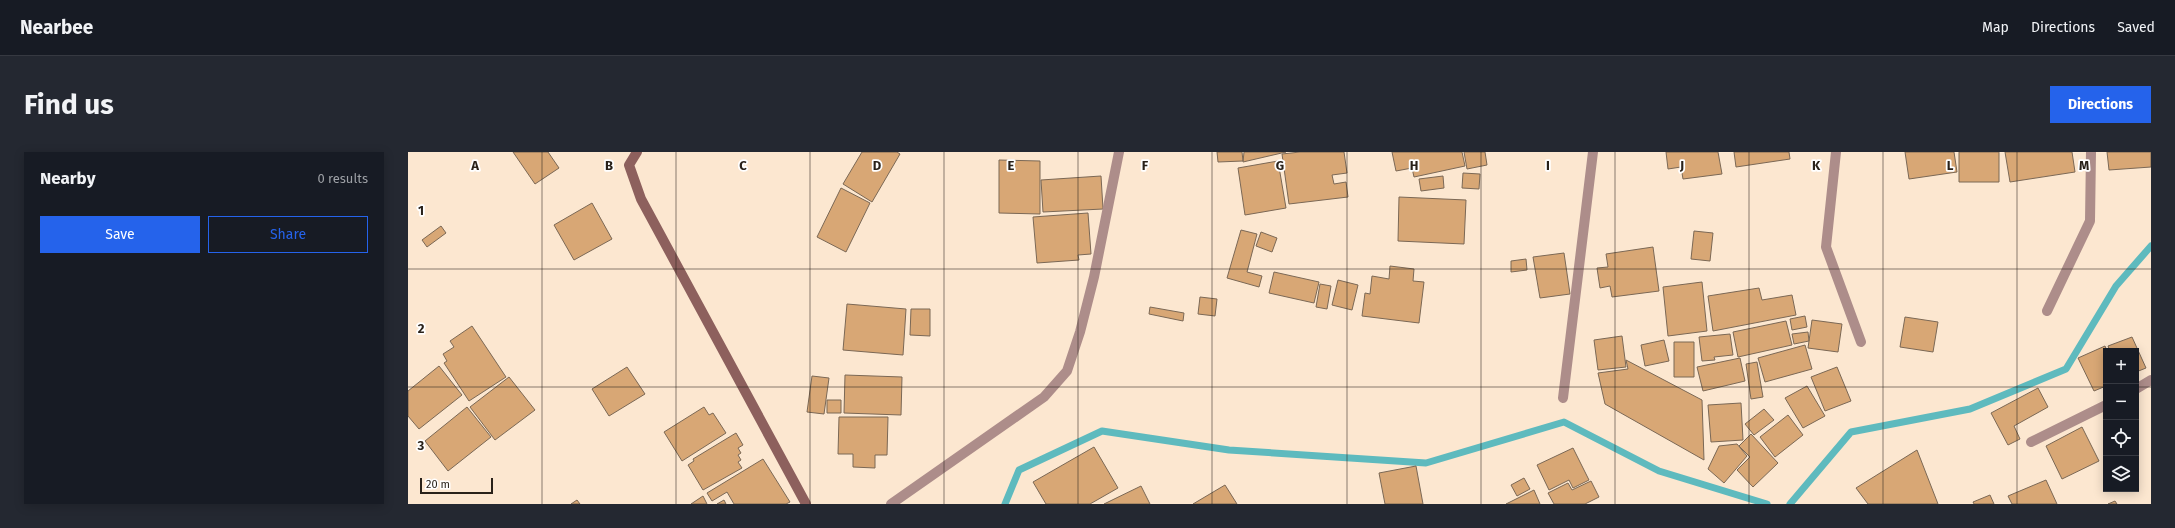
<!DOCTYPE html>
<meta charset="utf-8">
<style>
:root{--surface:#171b24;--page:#242831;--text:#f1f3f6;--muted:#9ea1a6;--line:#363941;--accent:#2563eb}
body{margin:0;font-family:"Fira Sans",sans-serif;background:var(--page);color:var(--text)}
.controls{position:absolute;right:12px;bottom:12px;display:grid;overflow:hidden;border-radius:0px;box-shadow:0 2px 10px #0003}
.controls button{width:36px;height:36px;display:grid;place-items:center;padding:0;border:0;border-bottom:1px solid var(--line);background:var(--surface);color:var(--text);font:20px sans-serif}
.scale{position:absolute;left:12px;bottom:10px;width:73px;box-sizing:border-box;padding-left:4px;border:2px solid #292119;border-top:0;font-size:11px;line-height:14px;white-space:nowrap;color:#292119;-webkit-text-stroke:3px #fff;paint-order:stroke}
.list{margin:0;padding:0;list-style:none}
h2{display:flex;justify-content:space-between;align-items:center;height:52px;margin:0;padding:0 16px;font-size:17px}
h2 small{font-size:13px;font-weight:400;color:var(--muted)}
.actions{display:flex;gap:8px;padding:12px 16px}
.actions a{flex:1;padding:9px 0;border:1px solid var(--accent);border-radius:0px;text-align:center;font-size:14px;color:var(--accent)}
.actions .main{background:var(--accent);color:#fff}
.icon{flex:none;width:22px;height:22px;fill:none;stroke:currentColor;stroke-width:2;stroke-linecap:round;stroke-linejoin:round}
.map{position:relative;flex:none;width:1743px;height:352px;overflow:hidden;border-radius:0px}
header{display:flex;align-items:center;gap:24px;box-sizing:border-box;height:56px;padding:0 20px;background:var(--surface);border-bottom:1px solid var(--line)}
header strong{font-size:19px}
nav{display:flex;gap:22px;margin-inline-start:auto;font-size:14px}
.intro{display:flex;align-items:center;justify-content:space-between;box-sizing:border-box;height:96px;padding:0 24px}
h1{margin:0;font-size:28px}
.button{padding:10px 18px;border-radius:0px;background:var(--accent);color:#fff;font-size:14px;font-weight:700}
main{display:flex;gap:24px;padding:0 24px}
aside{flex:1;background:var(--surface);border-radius:0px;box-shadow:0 2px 10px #0003}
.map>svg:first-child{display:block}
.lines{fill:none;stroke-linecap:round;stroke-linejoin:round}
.stream{stroke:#5ebabe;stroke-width:7}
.building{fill:#d8a775;stroke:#7b6855}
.street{stroke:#ad8d8a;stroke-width:10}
.secondary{stroke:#8d605d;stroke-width:10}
.grid{fill:none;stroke:#292119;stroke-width:1;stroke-opacity:0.55}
.grid-label{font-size:13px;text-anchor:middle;font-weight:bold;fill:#292119;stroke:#fff;stroke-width:3.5;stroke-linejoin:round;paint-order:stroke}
</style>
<header>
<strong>Nearbee</strong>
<nav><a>Map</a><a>Directions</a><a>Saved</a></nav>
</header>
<div class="intro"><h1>Find us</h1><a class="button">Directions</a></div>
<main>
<aside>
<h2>Nearby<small>0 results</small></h2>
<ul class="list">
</ul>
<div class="actions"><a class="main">Save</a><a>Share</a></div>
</aside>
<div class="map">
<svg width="1743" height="352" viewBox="0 0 1743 352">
<rect width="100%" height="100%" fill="#fce7d0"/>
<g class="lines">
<!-- stream -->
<path class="stream" d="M597,352L611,318L694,279L821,298L1018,311L1156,270L1251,319L1359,352
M1382,352L1443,280L1562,257L1658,217L1708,134L1743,94"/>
</g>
<!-- building -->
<path class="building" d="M105,0H140L151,16L127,32Z
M454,0H489L492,2L464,50L435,32Z
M809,0H834L835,9L810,10Z
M836,0H878L835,10Z
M892,0H936L939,21L924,23L926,32L938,30L940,45L881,52L874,2Z
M984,0H1054L1057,14L1006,25L1004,16L988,19Z
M1056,0H1077L1079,13L1059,17Z
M1258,0H1310L1314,22L1275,27L1273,15L1260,17Z
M1326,0H1381L1382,7L1328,15Z
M1497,0H1546L1549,20L1501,27Z
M1551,0H1591V30H1551Z
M1597,0H1664L1667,20L1602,30Z
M1699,0H1743V15L1701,18Z
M591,8L632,9V62L591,61Z
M870,9L878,56L837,63L830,16Z
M1055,21L1072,22L1071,37L1054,36Z
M693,24L695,57L635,60L633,28Z
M1035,24L1036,36L1013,39L1011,27Z
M433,36L462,51L438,100L409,85Z
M991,45L1058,48L1056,92L990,89Z
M184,51L204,87L166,108L146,73Z
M680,61L683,102L670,103L671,108L629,111L625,65Z
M33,74L38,81L19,95L14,88Z
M833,78L849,82L839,120L854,124L851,135L819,126Z
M1286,79L1305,81L1302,109L1283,107Z
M853,80L869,86L864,100L848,94Z
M1245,95L1251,139L1204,145L1202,134L1192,136L1189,116L1200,115L1198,102Z
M1156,101L1162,142L1132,146L1125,105Z
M1118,107L1119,118L1103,120V109Z
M982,114L1006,117L1005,129L1016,130L1011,171L954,164L957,141L962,142L964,124L981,127Z
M866,120L911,130L906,151L861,141Z
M930,128L950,133L944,158L924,153Z
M1294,130L1299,179L1260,184L1255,135Z
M912,132L923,134L919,157L908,155Z
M1351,136L1354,148L1384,143L1388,163L1305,179L1300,144Z
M792,145L809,147L807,164L790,162Z
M439,152L498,157L495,203L435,198Z
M742,155L776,161L775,169L741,162Z
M503,157H522V184L502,183Z
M1397,164L1399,175L1384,178L1382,167Z
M1497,165L1530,170L1525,200L1492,195Z
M1404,168L1434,172L1430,200L1400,196Z
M1378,169L1384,193L1330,205L1325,180Z
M64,174L98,225L61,249L36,211L39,209L35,202L46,195L42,189Z
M1400,180L1401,189L1386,192L1384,182Z
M1322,182L1325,203L1306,205L1307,208L1294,209L1291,185Z
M1214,184L1218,215L1190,218L1186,188Z
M1724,185L1738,216L1728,220V199H1702L1700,194Z
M1256,188L1261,209L1237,214L1233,193Z
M1266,190H1286V225H1266Z
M1397,193L1404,217L1357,230L1350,206Z
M1697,194L1699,199L1698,234L1686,239L1670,206Z
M1332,206L1337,229L1295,239L1289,215Z
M1218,208L1294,248L1296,308L1197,252L1190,221L1220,217Z
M1349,210L1355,245L1343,247L1338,212Z
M31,214L54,243L11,277L0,264V239Z
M219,215L237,242L201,264L184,237Z
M1429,215L1443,249L1417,259L1403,225Z
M437,223L494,225L493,263L436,261Z
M404,224L421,226L416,262L399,260Z
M101,225L127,258L87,288L62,255Z
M1399,234L1417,264L1395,276L1377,246Z
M1630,236L1640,255L1606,274L1612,287L1600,293L1583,261Z
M419,248H433V261H419Z
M1333,251L1335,288L1303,290L1300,253Z
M59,255L83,285L40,319L17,289Z
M296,255L301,263L305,261L318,281L274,309L256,280Z
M1356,257L1366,268L1346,283L1337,272Z
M1380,263L1395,283L1367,305L1352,285Z
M431,265H480L479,303H467V316L445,315V302H430Z
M1674,275L1691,309L1654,327L1638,294Z
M328,281L335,293L330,296L333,301L330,303L333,308L330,310L334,316L295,338L280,313L286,309L285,307Z
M1343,282L1370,311L1345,335L1329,318L1342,305L1331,294Z
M1329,292L1339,304L1316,331L1300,317L1311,294Z
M686,295L710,336L682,352H638L625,330Z
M1165,296L1181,328L1165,336L1161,328L1141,338L1129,313Z
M1509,298L1530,352H1460L1448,336Z
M355,307L382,350L378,352H326L319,340L304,349L299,341Z
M1008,314L1015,352H977L971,321Z
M1116,326L1122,337L1109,344L1103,333Z
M1638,328L1649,352H1604L1600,344Z
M1183,329L1191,345L1177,352H1146L1140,341L1160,331L1164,338Z
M817,333L829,352H785Z
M733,334L742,352H696Z
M1126,338L1132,352H1098Z
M1582,343L1586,352H1566L1565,350Z
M295,344L299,352H283Z
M169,348L172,352H163Z
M316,348L318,352H309Z
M1707,349L1709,352H1700Z"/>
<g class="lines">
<!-- street -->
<path class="street" d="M1428,0L1418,95L1453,190
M1639,159L1682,69L1683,0
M1728,237L1743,228
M1155,246L1185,0
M1623,290L1698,253
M483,352L636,245L659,219L672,180L686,125L711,0"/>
<!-- secondary -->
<path class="secondary" d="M229,0L221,13L233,47L398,352"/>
</g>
<!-- grid -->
<path class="grid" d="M134,0V352M268,0V352M402,0V352M536,0V352M670,0V352M804,0V352M939,0V352M1073,0V352M1207,0V352M1341,0V352M1475,0V352M1609,0V352M0,117H1743M0,235H1698M1728,235H1743"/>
<g class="grid-label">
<text x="67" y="18">A</text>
<text x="201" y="18">B</text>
<text x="335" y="18">C</text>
<text x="469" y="18">D</text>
<text x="603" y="18">E</text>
<text x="737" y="18">F</text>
<text x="872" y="18">G</text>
<text x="1006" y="18">H</text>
<text x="1140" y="18">I</text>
<text x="1274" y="18">J</text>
<text x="1408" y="18">K</text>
<text x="1542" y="18">L</text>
<text x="1676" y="18">M</text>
<text x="13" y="63">1</text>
<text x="13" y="181">2</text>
<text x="13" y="298">3</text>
</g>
</svg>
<div class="controls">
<button>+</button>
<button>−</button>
<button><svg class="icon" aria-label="locate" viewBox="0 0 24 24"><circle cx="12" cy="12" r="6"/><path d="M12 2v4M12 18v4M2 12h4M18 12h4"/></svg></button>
<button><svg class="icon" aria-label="layers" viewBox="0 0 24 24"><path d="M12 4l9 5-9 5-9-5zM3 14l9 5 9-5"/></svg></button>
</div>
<div class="scale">20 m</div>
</div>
</main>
